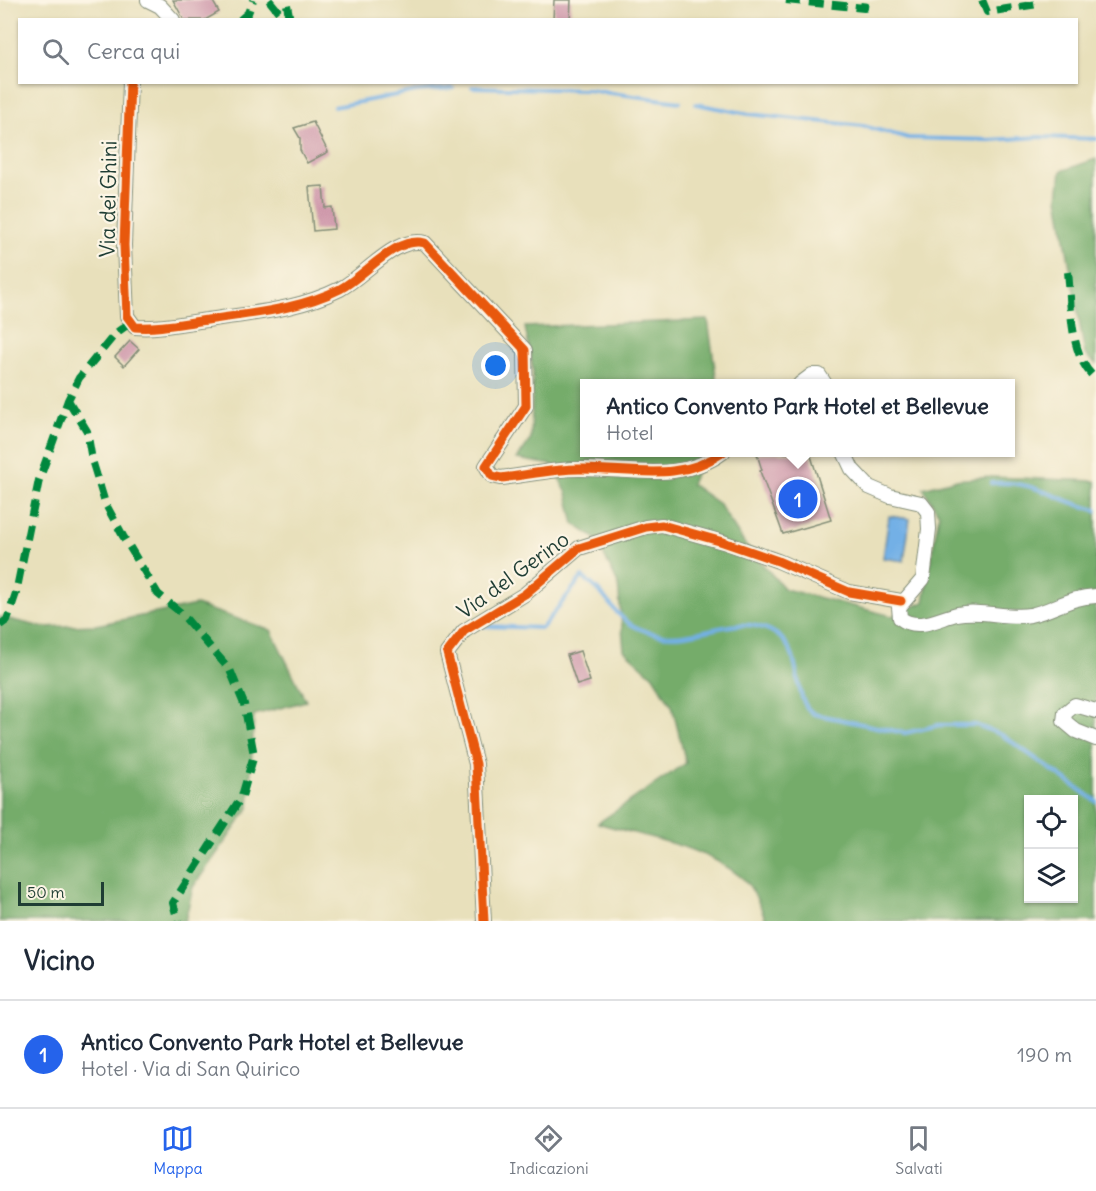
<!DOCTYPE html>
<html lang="it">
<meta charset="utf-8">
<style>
:root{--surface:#fff;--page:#f2f2f3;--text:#1f2937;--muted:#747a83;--line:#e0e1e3;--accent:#2563eb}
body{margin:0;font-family:Delius,sans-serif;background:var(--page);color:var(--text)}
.controls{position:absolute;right:18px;bottom:18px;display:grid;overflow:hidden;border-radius:0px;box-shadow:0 2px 4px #0004}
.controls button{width:54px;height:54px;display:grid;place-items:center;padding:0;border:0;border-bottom:2px solid var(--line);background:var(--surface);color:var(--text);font:30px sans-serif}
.scale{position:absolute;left:18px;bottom:15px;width:86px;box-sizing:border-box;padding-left:6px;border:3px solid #1f3d34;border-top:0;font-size:16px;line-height:21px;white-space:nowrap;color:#1f3d34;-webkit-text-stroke:4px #fcf5e5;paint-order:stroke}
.you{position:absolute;left:496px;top:366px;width:21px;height:21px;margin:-15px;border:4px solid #fff;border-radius:50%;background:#1a73e8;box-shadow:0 0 0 9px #1a73e833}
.badge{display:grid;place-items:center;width:39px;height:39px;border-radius:50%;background:var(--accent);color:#fff;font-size:20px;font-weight:700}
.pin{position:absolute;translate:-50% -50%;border:3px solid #fff;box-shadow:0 2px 6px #0006}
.popup{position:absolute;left:580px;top:379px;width:435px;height:78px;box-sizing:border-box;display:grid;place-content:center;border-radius:0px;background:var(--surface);filter:drop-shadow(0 2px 4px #0005);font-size:20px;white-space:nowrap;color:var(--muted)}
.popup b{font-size:22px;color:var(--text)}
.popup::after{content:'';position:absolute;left:50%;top:100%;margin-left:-12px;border:12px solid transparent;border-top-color:var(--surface)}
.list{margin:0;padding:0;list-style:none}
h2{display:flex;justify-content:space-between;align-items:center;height:78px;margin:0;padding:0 24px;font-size:26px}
h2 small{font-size:20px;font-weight:400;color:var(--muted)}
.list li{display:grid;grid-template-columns:39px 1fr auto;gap:18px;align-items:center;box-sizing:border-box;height:108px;padding:0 24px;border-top:2px solid var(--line)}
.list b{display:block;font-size:22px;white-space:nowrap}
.list p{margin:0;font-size:20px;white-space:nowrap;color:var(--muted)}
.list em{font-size:20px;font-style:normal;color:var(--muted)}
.icon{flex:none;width:33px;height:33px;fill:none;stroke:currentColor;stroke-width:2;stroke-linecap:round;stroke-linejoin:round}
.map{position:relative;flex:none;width:1096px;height:921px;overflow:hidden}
.search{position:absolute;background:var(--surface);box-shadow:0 2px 4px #0004;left:18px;right:18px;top:18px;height:66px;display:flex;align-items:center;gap:15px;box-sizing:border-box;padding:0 21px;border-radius:0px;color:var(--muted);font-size:22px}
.sheet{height:186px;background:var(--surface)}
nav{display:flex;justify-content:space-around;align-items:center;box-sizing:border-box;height:84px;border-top:2px solid var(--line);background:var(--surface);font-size:16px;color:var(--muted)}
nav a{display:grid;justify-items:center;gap:3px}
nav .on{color:var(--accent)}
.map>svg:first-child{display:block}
.forest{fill:#74ac6b;stroke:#4a7450;stroke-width:1.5;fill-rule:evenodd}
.water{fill:#73b0e6;stroke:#49768d;stroke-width:1.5}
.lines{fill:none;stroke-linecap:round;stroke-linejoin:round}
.stream{stroke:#73b0e6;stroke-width:4}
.building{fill:#cf99ab}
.minor-casing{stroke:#848e78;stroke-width:16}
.minor{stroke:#fff;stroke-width:14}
.quiet{stroke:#00873e;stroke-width:8;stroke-dasharray:15 8;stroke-linecap:butt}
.cycleway-casing{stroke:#fcf5e5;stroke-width:13}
.cycleway{stroke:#e8590c;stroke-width:9}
.labels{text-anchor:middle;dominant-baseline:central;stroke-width:4.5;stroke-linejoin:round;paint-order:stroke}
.street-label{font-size:21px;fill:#1f3d34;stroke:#fcf5e5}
</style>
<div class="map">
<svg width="1096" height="921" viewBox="0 0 1096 921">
<rect width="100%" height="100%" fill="#fcf5e5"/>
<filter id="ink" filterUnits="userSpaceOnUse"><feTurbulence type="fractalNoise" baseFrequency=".0167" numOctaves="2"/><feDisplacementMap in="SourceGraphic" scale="12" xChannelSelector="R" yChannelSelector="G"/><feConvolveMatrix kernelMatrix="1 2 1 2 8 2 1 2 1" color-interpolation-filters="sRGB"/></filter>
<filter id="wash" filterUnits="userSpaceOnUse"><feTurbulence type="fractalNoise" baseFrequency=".008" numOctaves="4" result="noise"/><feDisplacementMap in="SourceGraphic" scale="24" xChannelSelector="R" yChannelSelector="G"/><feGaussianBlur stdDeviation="1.35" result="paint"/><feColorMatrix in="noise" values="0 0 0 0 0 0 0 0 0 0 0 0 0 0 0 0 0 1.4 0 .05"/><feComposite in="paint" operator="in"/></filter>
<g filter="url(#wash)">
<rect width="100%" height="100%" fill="#e8e0bb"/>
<!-- forest -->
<path class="forest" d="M1096,159V364L1085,354L1058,198L1061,171Z
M708,320L717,383L585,384V452L704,453L691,484L719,504L746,546L785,589L892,616L924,602L939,514L923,488L954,480L992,477L1096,481V921H766C761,907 753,886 741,877C703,845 645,838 598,823L686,763L672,706L653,676L624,650L618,584L596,539L574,524L567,493L552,465L517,459L531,439L533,369L525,327ZM1028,800H1074V898H1028Z
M196,605L271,630L306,701L254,715L249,808L193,887L185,921H0V617L42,627L96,625Z"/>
<!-- water -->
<path class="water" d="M889,516L910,519L904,561L883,558Z"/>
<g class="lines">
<!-- stream -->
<path class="stream" d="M472,87L588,90L680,102
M696,104L749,114L863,126L908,138L990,140L1040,137L1096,139
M334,107L417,91L453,88
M991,483C1036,480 1055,500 1096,510
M483,626L542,628L582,577C614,597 611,624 656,634C697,644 738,609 776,634C806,654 790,699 814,714L905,733L939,725H976L1002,735L1096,801"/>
</g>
<g id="blocks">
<!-- building -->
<path class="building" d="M173,0H212L219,12L205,20H184Z
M554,0H571L570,20H553Z
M313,122L328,152L307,163L300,150V138L294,128Z
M323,186L325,208L332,207L334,229L313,231L309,187Z
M130,341L139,349L124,366L115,357Z
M762,453H805L807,457L811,456L831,520L783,534L760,471L762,470L757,454Z
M580,651L590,681L577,685L567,655Z"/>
</g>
</g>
<g filter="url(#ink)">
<use href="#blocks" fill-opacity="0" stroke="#848e78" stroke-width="1.5"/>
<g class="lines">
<defs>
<path id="minor" d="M148,0L160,6L173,20
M130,82L124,245L127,316L135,327C159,329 183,323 207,320C253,313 298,310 340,289C365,276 396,235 425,243L525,350L526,406L486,466L492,476L501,478C527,475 554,469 579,469C629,468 680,484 723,452
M800,384L812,375H819L825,384
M844,452L852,469L869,487L890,496L921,503L928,512L929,529L923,579L899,607L900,618C918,632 939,618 957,614C980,609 1007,619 1030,615C1055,610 1068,597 1096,596
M1096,711L1075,705L1065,713L1064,721L1076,731L1096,739
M484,921L476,764L447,653L464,631L525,594L579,548L646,527L662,525L723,542L778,561L849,592L901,601"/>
</defs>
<!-- minor casing -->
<use href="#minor" class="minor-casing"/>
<!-- minor -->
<use href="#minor" class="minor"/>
<!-- quiet -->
<path class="quiet" d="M269,0L282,16L289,15L286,0
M786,0L864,8L865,0
M982,0L987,12L1038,4
M240,20L248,13L253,0
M1068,272C1072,306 1068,355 1096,379
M68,400L87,431L92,460L105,503L123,536L158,594L180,612L230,670L244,704L254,755L242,796L173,903L178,921
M0,625L7,620L16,593L39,480L68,400L79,378L116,333L130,323"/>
<defs>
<path id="cycleway" d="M130,82L124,245L127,316L135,327C159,329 183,323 207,320C253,313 298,310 340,289C365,276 396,235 425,243L525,350L526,406L486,466L492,476L501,478C527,475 554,469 579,469C629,468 680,484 723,452
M484,921L476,764L447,653L464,631L525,594L579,548L646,527L662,525L723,542L778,561L849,592L901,601"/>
</defs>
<!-- cycleway casing -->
<use href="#cycleway" class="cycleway-casing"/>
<!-- cycleway -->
<use href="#cycleway" class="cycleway"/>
</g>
</g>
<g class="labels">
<!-- street labels -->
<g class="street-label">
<text transform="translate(108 199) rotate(-89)">Via dei Ghini</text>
<text transform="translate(513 575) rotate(-36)">Via del Gerino</text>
</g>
</g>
</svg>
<div class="controls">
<button><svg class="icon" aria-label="locate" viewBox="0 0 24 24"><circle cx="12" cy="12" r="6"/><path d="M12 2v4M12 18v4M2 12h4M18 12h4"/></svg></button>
<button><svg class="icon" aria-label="layers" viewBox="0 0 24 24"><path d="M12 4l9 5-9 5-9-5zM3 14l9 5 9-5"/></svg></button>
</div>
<div class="scale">50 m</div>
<div class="you"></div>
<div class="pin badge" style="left:798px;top:499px">1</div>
<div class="popup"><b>Antico Convento Park Hotel et Bellevue</b>Hotel</div>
<div class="search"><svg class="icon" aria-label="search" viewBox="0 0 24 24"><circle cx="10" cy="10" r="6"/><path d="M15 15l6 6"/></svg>Cerca qui</div>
</div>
<section class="sheet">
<h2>Vicino<small></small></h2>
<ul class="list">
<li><span class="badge">1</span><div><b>Antico Convento Park Hotel et Bellevue</b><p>Hotel · Via di San Quirico</p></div><em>190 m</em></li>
</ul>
</section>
<nav>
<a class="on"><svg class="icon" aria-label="map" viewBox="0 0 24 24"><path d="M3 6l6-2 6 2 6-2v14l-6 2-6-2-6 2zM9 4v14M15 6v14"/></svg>Mappa</a>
<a><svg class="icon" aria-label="directions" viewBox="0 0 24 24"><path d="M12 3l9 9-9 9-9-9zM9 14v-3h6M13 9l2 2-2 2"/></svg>Indicazioni</a>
<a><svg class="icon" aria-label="saved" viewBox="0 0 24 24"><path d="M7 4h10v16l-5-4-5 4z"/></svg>Salvati</a>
</nav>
